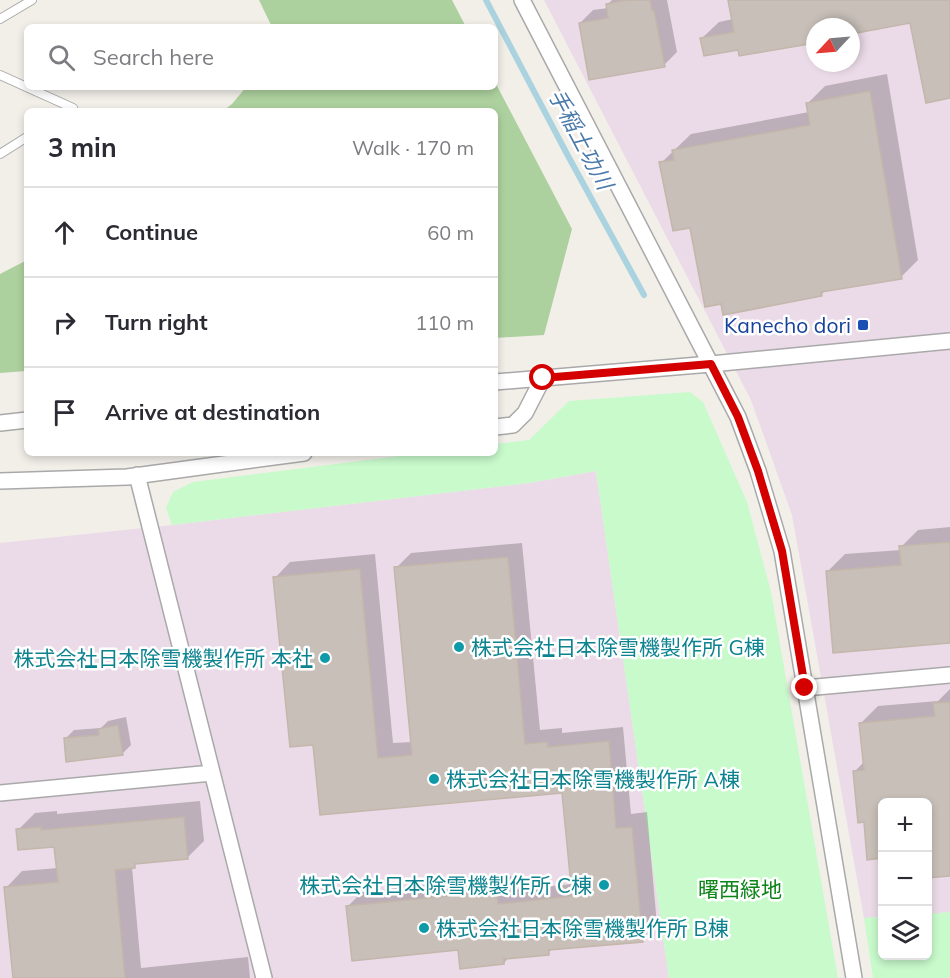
<!DOCTYPE html>
<meta charset="utf-8">
<style>
:root{--surface:#fff;--page:#f7f7f7;--text:#2b2b33;--muted:#7c7c81;--line:#e1e1e2}
body{margin:0;font-family:Mulish,"Noto Sans JP",sans-serif;background:var(--page);color:var(--text)}
.controls{position:absolute;right:18px;bottom:18px;display:grid;overflow:hidden;border-radius:9px;box-shadow:0 3px 9px #0003}
.controls button{width:54px;height:54px;display:grid;place-items:center;padding:0;border:0;border-bottom:2px solid var(--line);background:var(--surface);color:var(--text);font:30px sans-serif}
.compass{position:absolute;left:806px;top:18px;width:54px;height:54px;border-radius:50%;background:var(--surface);box-shadow:0 3px 9px #0003;rotate:244deg}
.stop{position:absolute;width:18px;height:18px;margin:-14px;border:4px solid #d40000;border-radius:50%;background:#fff}
.stop.end{background:#d40000;border-color:#fff;box-shadow:0 2px 6px #0008}
.list{margin:0;padding:0;list-style:none}
h2{display:flex;justify-content:space-between;align-items:center;height:78px;margin:0;padding:0 24px;font-size:26px}
h2 small{font-size:20px;font-weight:400;color:var(--muted)}
.list li{display:grid;grid-template-columns:39px 1fr auto;gap:18px;align-items:center;box-sizing:border-box;height:90px;padding:0 24px;border-top:2px solid var(--line)}
.list b{display:block;font-size:22px;white-space:nowrap}
.list em{font-size:20px;font-style:normal;color:var(--muted)}
.icon{flex:none;width:33px;height:33px;fill:none;stroke:currentColor;stroke-width:2;stroke-linecap:round;stroke-linejoin:round}
.map{position:relative;flex:none;width:950px;height:978px;overflow:hidden}
.search{position:absolute;background:var(--surface);box-shadow:0 3px 9px #0003;left:24px;top:24px;width:474px;height:66px;display:flex;align-items:center;gap:15px;box-sizing:border-box;padding:0 21px;border-radius:9px;color:var(--muted);font-size:22px}
.panel{position:absolute;background:var(--surface);box-shadow:0 3px 9px #0003;left:24px;top:108px;width:474px;height:348px;border-radius:9px}
.map>svg:first-child{display:block}
.industrial{fill:#ebdbe8;fill-rule:evenodd}
.forest{fill:#add19e}
.park{fill:#c8facc}
.shadow{fill:#0003}
.lines{fill:none;stroke-linecap:round;stroke-linejoin:round}
.stream{stroke:#aad3df;stroke-width:6}
.building{fill:#c7bfb8;stroke:#c4b6ab;stroke-width:1.5}
.service-casing{stroke:#a9a9a9;stroke-width:10}
.minor-casing{stroke:#a9a9a9;stroke-width:18}
.service{stroke:#fff;stroke-width:8}
.minor{stroke:#fff;stroke-width:15}
.route{stroke:#d40000;stroke-width:8}
.transit-dot{fill:#1a4fb4;stroke:#fff;stroke-width:2}
.culture-dot{fill:#0f9aa8;stroke:#fff;stroke-width:2}
.labels{text-anchor:middle;dominant-baseline:central;stroke-width:5;stroke-linejoin:round;paint-order:stroke}
.transit-label{font-size:21px;fill:#164399;stroke:#fff;text-anchor:end}
.culture-label{font-size:21px;fill:#0d838f;stroke:#fff;text-anchor:start}
.park-label{font-size:21px;fill:#0c8416;stroke:#fff}
.water-label{font-size:22px;font-style:italic;fill:#4a7aab;stroke:#fff}
</style>
<div class="map">
<svg width="950" height="978" viewBox="0 0 950 978">
<rect width="100%" height="100%" fill="#f2efe9"/>
<!-- industrial -->
<path class="industrial" d="M544,0H950V912L928,914V802H882V917L864,918L792,515L751,400ZM815,27H851V63H815Z
M596,471L669,978H0V543L172,525L529,483Z"/>
<!-- forest -->
<path class="forest" d="M259,0H452L466,27H272Z
M495,82L572,229L544,335L495,338V111H223L232,104L246,87H495Z
M27,260V371L0,373V274Z"/>
<!-- park -->
<path class="park" d="M690,392L703,402L747,502L771,592L838,978H669L596,471L529,483L172,525L166,508L173,492L193,482L423,453H495V444L529,440L569,401Z
M950,912V978H873L864,918L882,917V956H928V914Z"/>
<!-- shadow -->
<path class="shadow" d="M612,0H667L677,52L664,65L580,23L593,10L608,8V4Z
M950,0V97L911,21L851,32V27H815V41L739,48L702,38L719,22L733,19Z
M887,74L918,260L901,277L826,290L821,295L722,302L691,226L661,163L691,134L809,112L807,104L825,86Z
M950,527V641L827,572L845,554L901,550V547L918,530Z
M522,543L540,730L562,728V733L623,727L631,814L647,812L657,925L642,941L553,948L548,953L509,957L504,963L347,907L362,892L511,876L513,890L572,884L564,791L321,814L314,744L275,578L290,562L375,554L393,743L412,742L396,568L411,553Z
M950,689V874L928,802H882V857L869,858L865,821L854,772L864,762L861,723L878,706L938,701Z
M126,717L131,745L123,753L66,738L74,730L101,728L108,721Z
M200,801L204,841L187,858L139,862L132,867L141,968L248,957L250,978H14L6,888L22,871L58,868L55,845L18,830L35,813L57,811V814Z"/>
<g class="lines">
<!-- stream -->
<path class="stream" d="M486,0L567,154L644,295"/>
</g>
<!-- building -->
<path class="building" d="M627,0H650L652,10H654L665,67L589,80L579,23L608,18L606,4Z
M728,0H950V98L926,103L910,23L851,34V27H815V43L739,56L738,50L704,56L700,38L734,32Z
M870,91L902,279L821,292L822,296L723,315L721,304L705,307L690,228L673,231L659,162L674,160L672,150L810,125L806,103Z
M950,542V643L833,653L826,571L901,565L899,546Z
M508,557L525,744L547,742L548,747L609,741L616,828L632,827L643,942L549,950V955L504,959V964L460,969L458,950L352,961L346,906L497,891L498,904L572,896L562,793L320,815L313,745L290,747L273,577L360,569L378,758L412,755L394,567Z
M950,702V876L927,878V802H882V858L867,860L864,822L858,823L853,771L864,770L859,723L935,716L933,703Z
M118,725L123,755L66,762L64,738L99,735L98,729Z
M184,817L188,859L135,864V868L115,870L125,978H13L4,887L58,882L54,847L18,850L16,829L41,827V830Z"/>
<g class="lines">
<defs>
<path id="service" d="M0,19L32,0
M0,75L73,108L69,111
M0,154L27,137"/>
<path id="minor" d="M522,0L738,417L758,471L782,551L854,978
M495,382L711,364L950,341
M0,423L27,420
M495,427L513,425L525,413L543,378
M137,475L264,978
M0,481L127,477L304,453
M805,688L950,675
M0,793L212,773"/>
</defs>
<!-- service casing -->
<use href="#service" class="service-casing"/>
<!-- minor casing -->
<use href="#minor" class="minor-casing"/>
<!-- service -->
<use href="#service" class="service"/>
<!-- minor -->
<use href="#minor" class="minor"/>
</g>
<g class="lines">
<!-- route -->
<path class="route" d="M543,378L711,364L738,417L758,471L782,551L805,688"/>
</g>
<!-- markers -->
<rect class="transit-dot" x="857" y="319" width="12" height="12" rx="3"/>
<g class="culture-dot">
<circle cx="459" cy="647" r="6"/>
<circle cx="325" cy="658" r="6"/>
<circle cx="434" cy="779" r="6"/>
<circle cx="604" cy="885" r="6"/>
<circle cx="424" cy="928" r="6"/>
</g>
<g class="labels">
<!-- transit labels -->
<g class="transit-label">
<text x="851" y="325">Kanecho dori</text>
</g>
<!-- culture labels -->
<g class="culture-label">
<text x="471" y="647">株式会社日本除雪機製作所 G棟</text>
<text x="313" y="658" text-anchor="end">株式会社日本除雪機製作所 本社</text>
<text x="446" y="779">株式会社日本除雪機製作所 A棟</text>
<text x="592" y="885" text-anchor="end">株式会社日本除雪機製作所 C棟</text>
<text x="436" y="928">株式会社日本除雪機製作所 B棟</text>
</g>
<!-- park labels -->
<g class="park-label">
<text x="740" y="889">曙西緑地</text>
</g>
<!-- water labels -->
<g class="water-label">
<text transform="translate(581 139) rotate(62)">手稲土功川</text>
</g>
</g>
</svg>
<div class="controls">
<button>+</button>
<button>−</button>
<button><svg class="icon" aria-label="layers" viewBox="0 0 24 24"><path d="M12 4l9 5-9 5-9-5zM3 14l9 5 9-5"/></svg></button>
</div>
<svg class="compass" viewBox="-18 -18 36 36"><path d="M0-13l5 13h-10z" fill="#e53935"/><path d="M0 13l5-13h-10z" fill="#7c7c81"/></svg>
<div class="stop" style="left:543px;top:378px"></div>
<div class="stop end" style="left:805px;top:688px"></div>
<div class="search"><svg class="icon" aria-label="search" viewBox="0 0 24 24"><circle cx="10" cy="10" r="6"/><path d="M15 15l6 6"/></svg>Search here</div>
<section class="panel">
<h2>3 min<small>Walk · 170 m</small></h2>
<ul class="list">
<li><svg class="icon" aria-label="ahead" viewBox="0 0 24 24"><path d="M12 20V5M6 11l6-6 6 6"/></svg><div><b>Continue</b></div><em>60 m</em></li>
<li><svg class="icon" aria-label="right" viewBox="0 0 24 24"><path d="M7 20v-9h11M14 6l5 5-5 5"/></svg><div><b>Turn right</b></div><em>110 m</em></li>
<li><svg class="icon" aria-label="arrive" viewBox="0 0 24 24"><path d="M6 21V4h12l-3 4 3 4H6"/></svg><div><b>Arrive at destination</b></div></li>
</ul>
</section>
</div>
